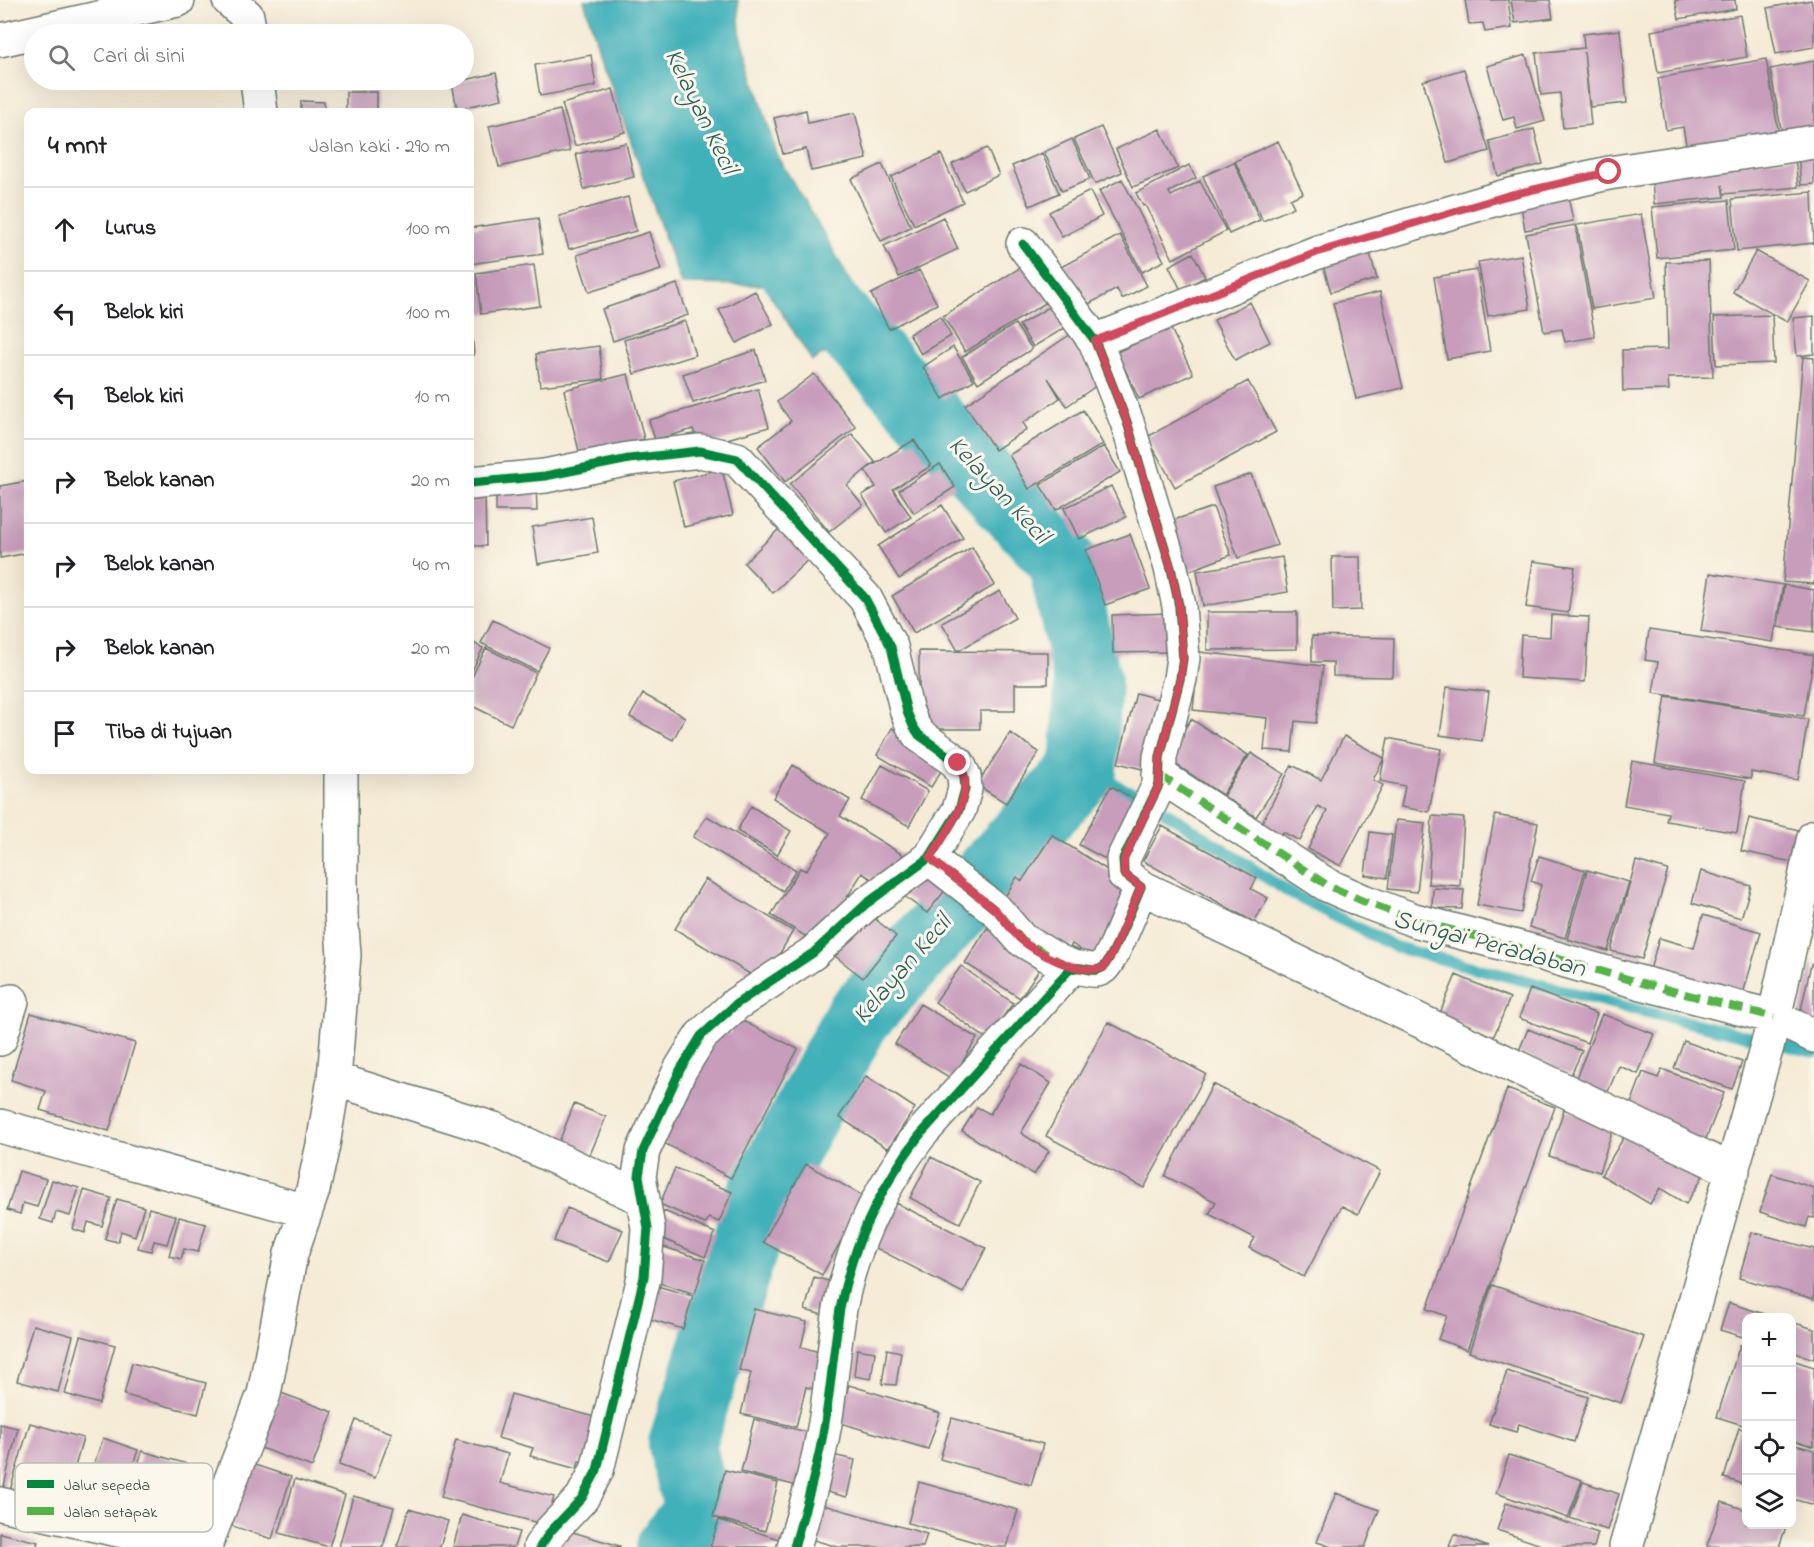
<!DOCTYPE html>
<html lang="id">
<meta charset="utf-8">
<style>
:root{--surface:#fff;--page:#f6f6f6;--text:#202124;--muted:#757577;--line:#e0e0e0}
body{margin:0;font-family:"Indie Flower",sans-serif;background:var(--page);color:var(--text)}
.controls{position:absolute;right:18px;bottom:18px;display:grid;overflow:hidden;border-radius:12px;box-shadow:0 6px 24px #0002}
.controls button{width:54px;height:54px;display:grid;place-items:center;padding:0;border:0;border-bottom:2px solid var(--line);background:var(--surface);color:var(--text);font:30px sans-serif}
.stop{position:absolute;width:18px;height:18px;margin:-14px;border:4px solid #d1495b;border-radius:50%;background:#fff}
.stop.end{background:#d1495b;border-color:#fff;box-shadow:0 2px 6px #0008}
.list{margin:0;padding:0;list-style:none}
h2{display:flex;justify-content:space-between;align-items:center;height:78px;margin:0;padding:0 24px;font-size:26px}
h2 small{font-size:20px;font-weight:400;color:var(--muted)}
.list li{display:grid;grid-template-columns:39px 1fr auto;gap:18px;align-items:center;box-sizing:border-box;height:84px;padding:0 24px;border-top:2px solid var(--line)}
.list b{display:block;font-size:22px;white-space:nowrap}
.list em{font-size:20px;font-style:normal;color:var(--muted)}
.icon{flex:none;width:33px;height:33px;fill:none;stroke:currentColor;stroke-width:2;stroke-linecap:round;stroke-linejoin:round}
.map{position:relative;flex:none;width:1814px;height:1547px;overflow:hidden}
.search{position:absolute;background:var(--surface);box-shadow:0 6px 24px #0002;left:24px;top:24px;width:450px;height:66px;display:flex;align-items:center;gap:15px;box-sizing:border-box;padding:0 21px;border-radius:33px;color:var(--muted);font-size:22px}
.panel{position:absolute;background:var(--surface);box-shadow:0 6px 24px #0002;left:24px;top:108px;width:450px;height:666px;border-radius:12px}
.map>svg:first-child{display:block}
.water{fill:#40b0b9;stroke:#307676;stroke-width:1.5}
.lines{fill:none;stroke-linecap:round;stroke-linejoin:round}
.stream{stroke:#40b0b9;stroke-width:12}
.river{stroke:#40b0b9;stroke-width:68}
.building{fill:#c89dbc}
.minor-casing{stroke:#6a7a6d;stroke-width:36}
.minor{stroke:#fff;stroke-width:33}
.quiet{stroke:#55b346;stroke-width:8;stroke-dasharray:15 8;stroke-linecap:butt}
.cycleway-casing{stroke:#fbf7ec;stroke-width:13}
.cycleway{stroke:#00873e;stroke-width:9}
.route{stroke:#d1495b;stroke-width:8}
.labels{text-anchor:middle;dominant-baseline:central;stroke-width:6;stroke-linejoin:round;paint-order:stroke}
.water-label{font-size:26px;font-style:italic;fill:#29605c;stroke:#fbf7ec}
.key{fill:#fbf7ec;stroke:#b9bfb5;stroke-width:1.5}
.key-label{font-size:16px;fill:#1f3d34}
</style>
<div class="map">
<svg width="1814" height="1547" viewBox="0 0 1814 1547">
<rect width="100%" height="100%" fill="#fbf7ec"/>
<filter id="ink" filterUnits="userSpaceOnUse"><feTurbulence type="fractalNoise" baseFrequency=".0167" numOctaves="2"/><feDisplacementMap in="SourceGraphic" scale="12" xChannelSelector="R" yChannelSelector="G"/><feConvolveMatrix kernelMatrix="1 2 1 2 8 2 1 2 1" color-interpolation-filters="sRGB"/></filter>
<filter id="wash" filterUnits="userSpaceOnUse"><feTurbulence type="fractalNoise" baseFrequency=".008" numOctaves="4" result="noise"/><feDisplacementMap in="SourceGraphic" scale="24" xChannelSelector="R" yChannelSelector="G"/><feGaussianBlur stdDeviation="1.35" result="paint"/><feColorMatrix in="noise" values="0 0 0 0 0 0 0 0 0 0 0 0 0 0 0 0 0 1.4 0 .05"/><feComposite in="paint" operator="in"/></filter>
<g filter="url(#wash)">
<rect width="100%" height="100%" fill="#f5ebd6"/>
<!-- water -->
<path class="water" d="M584,0H738L740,32L777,156L827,239L874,325L812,361L764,285L681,284L600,53Z"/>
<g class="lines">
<!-- stream -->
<path class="stream" d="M1083,770L1149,801L1290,893L1395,947L1642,1011L1814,1052"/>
<!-- river -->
<path class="river" d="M670,1547L698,1510L682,1444L760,1198L857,1018L1083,770L1088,682L1061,560L792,268"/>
</g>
<g id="blocks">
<!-- building -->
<path class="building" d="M1465,0H1508L1512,28L1485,32L1483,23L1469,24Z
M1511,0H1550L1553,18L1515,23Z
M1675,0H1735L1736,9L1679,19Z
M1811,0L1814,13V47L1776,54L1767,8Z
M1740,15L1747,57L1658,73L1651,31Z
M1620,30L1627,103L1590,107L1584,52L1591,125L1563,128L1560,93L1541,95L1536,53L1584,48L1583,34Z
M591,55L596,86L540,96L535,65Z
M1526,55L1545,121L1517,129L1514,117L1503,120L1487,66Z
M1766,59L1779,134L1687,150L1683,127L1666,130L1658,78Z
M1814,61V128L1782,134L1770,69Z
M1464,69L1489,151L1448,163L1423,81Z
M496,73L502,99L457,109L452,83Z
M613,89L625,132L575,146L562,104Z
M346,92H377V112H346Z
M301,101L324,102V112H301Z
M560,110L570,151L499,167L489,126Z
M806,110L808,123L855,113L867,159L811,171L806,149L783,154L774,118Z
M1101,127L1122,172L1095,184L1074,139Z
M1160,129L1178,168L1133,187L1116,149Z
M1534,129L1543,164L1498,176L1489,141Z
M1072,139L1090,179L1062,191L1044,152Z
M1278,141L1303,193L1290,199L1294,207L1263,221L1235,161Z
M626,143L634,177L584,189L576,154Z
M987,148L999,175L965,191L952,164Z
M1042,153L1059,193L1030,206L1012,166Z
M1814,153V184L1801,185L1798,155Z
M941,154L963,202L914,225L891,177Z
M1795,157L1798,187L1724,194L1722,185L1724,197L1654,204L1651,170Z
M1234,162L1260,220L1229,234L1203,176Z
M882,164L911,227L881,241L851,179Z
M1189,165L1196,178L1169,192L1171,196L1200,181L1226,231L1173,259L1145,205L1143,206L1136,193Z
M1122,179L1164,261L1142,272L1099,191Z
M1090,191L1102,216L1062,237L1049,212Z
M1567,191L1573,221L1525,230L1520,199Z
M1812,192L1814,243L1737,251L1732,199Z
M628,197L636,231L569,249L559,216Z
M1729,200L1734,250L1657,258L1652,207Z
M1641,214L1656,298L1592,309L1577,225Z
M943,217L958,249L899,277L884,246Z
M538,218L543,254L470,264V228Z
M1575,225L1595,337L1565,342L1562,329L1544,332L1526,234Z
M649,232L661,270L589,292L577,255Z
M1120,235L1147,286L1122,299L1117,289L1083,307L1061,267Z
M1368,246L1377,279L1331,292L1321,259Z
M1756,251L1810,281L1787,322L1733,292Z
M1193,253L1205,277L1181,290L1169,266Z
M1521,255L1530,309L1488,316L1478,262Z
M1709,261L1713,377L1668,378L1669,390L1623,391L1622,350L1668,349L1666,262Z
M1029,262L1052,299L965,352L943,316Z
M534,265L540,306L481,314L476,273Z
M919,270L937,304L889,329L871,294Z
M1477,270L1490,351L1447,359L1434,277Z
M677,284L688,315L613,341L602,309Z
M755,291L773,324L737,343L719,310Z
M1380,292L1403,388L1356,399L1333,303Z
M1250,302L1270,342L1235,360L1214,320Z
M1054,304L1068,326L1033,347L1019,325Z
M1772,315L1774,363L1716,365L1714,317Z
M940,316L951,336L921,354L909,334Z
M1814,316V354L1797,356L1793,318Z
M471,320L474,355H470V321Z
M685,321L695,355L634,374L624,340Z
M1015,324L1032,349L978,383L962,357Z
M1170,327L1193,374L1139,399L1117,352Z
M1071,334L1103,381L1067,406L1048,378L1060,398L1023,423L1027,429L995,450L965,405Z
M599,346L603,379L540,386L536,354Z
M953,347L974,380L943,399L923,367Z
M756,350L765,380L693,403L683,374Z
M1803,357L1814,358V584L1783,582Z
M628,374L644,439L580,455L564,390Z
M814,374L856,427L785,482L758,447L791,421L777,402Z
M1248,381L1276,432L1175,487L1147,437Z
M758,389L769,427L699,447L693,429L655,440L649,420Z
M1083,410L1103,444L1029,489L1009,455Z
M852,434L875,462L847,485L863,505L829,532L790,484Z
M914,440L931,466L893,489L911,517L886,533L862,495L876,487L865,470Z
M1104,446L1120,472L1056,510L1040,485Z
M940,464L955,487L914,513L899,490Z
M722,469L733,515L684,527L673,481Z
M1251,474L1277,545L1238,558L1213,487Z
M28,481V553L0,558V486Z
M496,482H536L537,511H496Z
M1111,486L1126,517L1079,539L1064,508Z
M470,491H485L486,546H470Z
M942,505L963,538L899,579L878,546Z
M1213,507L1231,555L1186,572L1168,522Z
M592,517L598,553L538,564L532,527Z
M783,525L813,555L773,593L744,563Z
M1130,534L1150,589L1105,605L1086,550Z
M972,547L995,585L914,633L892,596Z
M1282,557L1288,592L1203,606L1197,571Z
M1332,557H1360L1361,610L1333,611Z
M1533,561L1575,567L1568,613L1526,607Z
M1710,573L1783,585L1773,642L1701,631Z
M1784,585L1814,590V632L1778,627Z
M1000,591L1015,618L958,651L942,623Z
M1207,612H1297V649L1207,650Z
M1171,613L1172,652L1113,653L1112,615Z
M1551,615L1589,617L1585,682L1519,678L1521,635L1550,637Z
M493,620L549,648L537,671L481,643Z
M1649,630L1814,655L1804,716L1653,693L1658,662L1645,660Z
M1312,636L1394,638L1393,677L1333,676V662H1312Z
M470,641L483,648L470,675Z
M486,648L536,673L511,725L470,705V681Z
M919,651L1048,652V684H1015V711H980V729H919Z
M1199,652L1323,666L1316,723L1295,721L1292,752L1264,750L1267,718L1193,710Z
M1447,687L1489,692L1482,741L1440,735Z
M1136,693L1169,702L1150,771L1118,763Z
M643,694L685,717L673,740L630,717Z
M1666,696L1808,719L1798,780L1751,772V779L1655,763Z
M1191,719L1248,755L1222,795L1166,758Z
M892,728L948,760L931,787L877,755Z
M1010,733L1039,752L1006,803L977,785Z
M1344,736L1384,758L1373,780L1383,785L1341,866L1308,849L1327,811L1318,806L1300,841L1283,832L1280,836L1260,826L1292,765L1321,780Z
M1388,738L1441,749L1429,812L1401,807L1405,786L1380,781Z
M1251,753L1284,774L1256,817L1223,796Z
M1632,761L1745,781L1737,833L1666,821L1668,813L1624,805Z
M793,765L850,800L840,816L903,855L883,886L862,873L818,944L771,915L800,868L806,871L830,833L773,798Z
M882,765L928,791L909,826L862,800Z
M1111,786L1143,804L1111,862L1079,845Z
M751,806L791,831L777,855L737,831Z
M1495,815L1538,823L1521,913L1477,905Z
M707,816L796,870L783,891L693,837Z
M1432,816L1464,818L1460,886L1428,884Z
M1749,818L1799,830L1792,862L1741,851Z
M1396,820L1425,823L1417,892L1388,889Z
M1162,826L1257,878L1251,889L1268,898L1254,922L1143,861Z
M1370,832L1392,835L1387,878L1365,875Z
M1052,835L1139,890L1094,959L1072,944L1063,958L998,908L1017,877L1022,881Z
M1539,856L1585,870L1565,938L1529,927L1541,885L1531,881Z
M1636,861L1668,870L1642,959L1611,951Z
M929,865L951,883L927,913L904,896Z
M1587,870L1629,882L1608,951L1567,939Z
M1701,871L1751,886L1741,918L1692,903Z
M705,879L793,931L763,982L675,929Z
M1433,888L1464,890L1462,909L1432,908Z
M864,910L896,936L863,978L830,952Z
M1703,915L1761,932L1740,1004L1648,977L1659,938L1694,948Z
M987,928L1043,964L1020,998L965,963Z
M1811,964L1814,965V1022L1799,1019Z
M961,966L1013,1003L987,1039L935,1002Z
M1456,975L1510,998L1493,1038L1439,1015Z
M1530,989L1597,1014L1587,1043L1519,1018Z
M920,1004L977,1038L952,1079L895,1044Z
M31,1013L135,1043L109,1131L40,1110L46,1091L11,1080Z
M1602,1014L1654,1034L1638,1074L1619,1066L1606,1096L1574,1083Z
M737,1018L798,1049L731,1178L656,1139L715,1028L729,1034Z
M1108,1022L1206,1074L1144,1188L1046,1136Z
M1528,1029L1582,1051L1571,1075L1518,1053Z
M1684,1041L1742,1062L1732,1089L1674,1068Z
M1021,1064L1051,1083L1021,1133L1049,1151L1034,1175L962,1131L977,1107L990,1114Z
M1662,1069L1724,1093L1704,1144L1627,1114L1643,1072L1658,1078Z
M866,1076L915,1108L888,1149L839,1117Z
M1213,1084L1380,1171L1358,1214L1342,1206L1304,1277L1249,1248L1255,1238L1209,1214L1216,1202L1165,1176Z
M1507,1089L1555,1107L1467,1350L1438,1339L1447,1316L1427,1309Z
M574,1104L606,1117L586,1164L555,1152Z
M1564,1109L1614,1126L1599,1172L1549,1156Z
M1627,1132L1703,1176L1686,1204L1660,1188L1650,1204L1601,1175Z
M931,1157L980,1182L960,1223L910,1198Z
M806,1164L865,1197L822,1275L763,1242Z
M675,1168L732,1192L719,1222L709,1218L705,1224L660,1204Z
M19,1171L46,1179L37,1207L23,1203L20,1214L7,1210Z
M1772,1174L1814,1188V1218L1809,1217L1806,1227L1760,1212Z
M52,1180L79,1188L70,1216L56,1212L53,1223L40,1219Z
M84,1190L111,1198L102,1226L88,1222L85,1233L73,1229Z
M117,1199L144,1207L135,1236L121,1231L118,1242L105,1239Z
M896,1203L986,1248L963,1293L874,1247Z
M149,1208L176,1216L167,1244L154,1241L151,1251L138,1248Z
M567,1208L623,1230L609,1262L554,1241Z
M664,1211L715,1233L705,1257L654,1235Z
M179,1217L206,1224L198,1252L184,1249L181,1259L169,1256Z
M1752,1232L1814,1249V1299L1739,1278Z
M661,1246L705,1260L695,1294L650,1280Z
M814,1277L839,1284L830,1317L805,1310Z
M650,1284L693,1296L683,1329L640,1316Z
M1492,1285L1644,1337L1621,1403L1469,1352Z
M1729,1303L1774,1317H1746V1338L1720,1330Z
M754,1309L807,1322L801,1347L823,1353L815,1389L806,1387L796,1427L741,1414L751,1373L739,1370Z
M1792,1322L1814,1329V1359L1792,1352Z
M33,1325L73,1336L58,1392L17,1381Z
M81,1336L115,1345L99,1404L65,1394Z
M1740,1345L1746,1347V1426L1717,1417Z
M857,1349L875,1352L871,1379L854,1376Z
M887,1349L901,1352L896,1385L882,1384Z
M1792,1360L1814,1367V1447L1792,1440Z
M132,1363L206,1383L198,1414L124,1395Z
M1507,1371L1588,1397L1574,1442L1519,1424L1516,1432L1489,1424Z
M849,1385L940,1413L928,1449L837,1422Z
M281,1393L333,1412L312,1467L261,1448Z
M511,1394L602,1419L590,1464L579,1461L577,1469L530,1456L533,1448L498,1438Z
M952,1418L1043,1444L1031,1485L940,1459Z
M754,1419L815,1434L802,1487L741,1472Z
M356,1420L392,1433L375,1478L339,1465Z
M30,1423L83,1438L66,1500L44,1493L41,1503L9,1494Z
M0,1424L18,1428L3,1490H0Z
M1739,1428L1746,1430V1485L1724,1478Z
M103,1438L138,1450L114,1522L93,1515L97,1503L82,1498Z
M456,1440L508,1454L500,1483L554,1497L546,1525L441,1497Z
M1792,1444L1814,1450V1505L1792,1499Z
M142,1451L191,1465L175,1520L136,1509L146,1475L136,1472Z
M828,1454L855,1460L847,1497L819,1490Z
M1509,1455L1582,1480L1568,1518L1496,1493Z
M249,1463L291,1477L272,1539L229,1525Z
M725,1470L778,1483L765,1531L713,1517Z
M295,1479L345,1495L329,1547L279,1533Z
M919,1482L1018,1510L1007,1547H992L908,1523Z
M1583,1482L1619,1494L1607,1530L1570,1518Z
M1336,1493L1379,1510L1365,1547H1332L1317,1542Z
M353,1496L394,1507L383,1547H339Z
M813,1502L927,1534L923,1547H838L803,1537Z
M1722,1502L1746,1510V1524H1787L1779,1547L1707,1546Z
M1506,1503L1598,1533L1594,1547H1547L1497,1530Z
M409,1509L448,1521L440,1547H397Z
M462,1515L519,1532L514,1547H453Z
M719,1520L788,1542L786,1547H710Z
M559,1528L620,1546V1547H553Z
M0,1533L38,1542L36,1547H0Z
M1454,1534L1488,1547H1449Z"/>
</g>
</g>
<g filter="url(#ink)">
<use href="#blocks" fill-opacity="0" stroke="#6a7a6d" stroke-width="1.5"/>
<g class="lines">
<defs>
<path id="minor" d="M229,0L247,16L250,34
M0,40L178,0
M257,80L261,112
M1095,341L1318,252L1506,196L1609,173L1814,142
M470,483L545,476L629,459L700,451L737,459L865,598L891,647L907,712L913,726L919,735L958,763L964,776L965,789L959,810L929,858L866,904L813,953L736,1004L701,1036L680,1070L643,1151L639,1176L648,1228L644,1277L597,1470L582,1498L550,1532L540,1547
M1159,775L1327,885L1363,901L1414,920L1535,952L1638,982L1774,1017L1814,1036
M929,858L997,911L1021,939L1058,961L1073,967
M1141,887L1733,1171
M0,1039L12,1001
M334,1079L494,1129L643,1199
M0,1126L306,1211
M0,1504L195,1547
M205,1547L264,1394L291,1254L313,1190L323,1145L334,1079L344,955L341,914V770
M794,1547C806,1506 818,1465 825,1423C831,1385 834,1347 840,1309C852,1245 880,1188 919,1136L1068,971C1081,962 1092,976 1103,967C1112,960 1135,901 1141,887L1124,874L1123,859L1159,785L1160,757L1180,679L1183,658L1179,606L1171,568L1127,422L1095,341L1023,244
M1626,1547L1771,1032L1814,837"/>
</defs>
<!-- minor casing -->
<use href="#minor" class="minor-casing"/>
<!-- minor -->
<use href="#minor" class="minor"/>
<!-- quiet -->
<path class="quiet" d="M1159,775L1327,885L1363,901L1414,920L1535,952L1638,982L1774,1017
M929,858L997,911L1021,939L1058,961L1073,967"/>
<defs>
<path id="cycleway" d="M470,483L545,476L629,459L700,451L737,459L865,598L891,647L907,712L913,726L919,735L958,763L964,776L965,789L959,810L929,858L866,904L813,953L736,1004L701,1036L680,1070L643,1151L639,1176L648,1228L644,1277L597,1470L582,1498L550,1532L540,1547
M794,1547C806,1506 818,1465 825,1423C831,1385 834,1347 840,1309C852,1245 880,1188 919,1136L1068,971C1081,962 1092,976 1103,967C1112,960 1135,901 1141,887L1124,874L1123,859L1159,785L1160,757L1180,679L1183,658L1179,606L1171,568L1127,422L1095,341L1023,244"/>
</defs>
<!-- cycleway casing -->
<use href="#cycleway" class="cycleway-casing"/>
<!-- cycleway -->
<use href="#cycleway" class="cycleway"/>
</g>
</g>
<g class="lines" filter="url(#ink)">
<!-- route -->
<path class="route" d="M958,763C960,767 963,772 964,776C971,801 943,838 930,858C951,876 974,892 995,910C1004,918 1010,929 1019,938C1037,954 1079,975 1103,968L1112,954L1141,887L1124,874V859L1159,785L1160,757L1180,679L1183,658L1179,606L1171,568L1127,422L1095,341L1318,252L1506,196L1609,172"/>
</g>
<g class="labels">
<!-- water labels -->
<g class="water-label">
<text transform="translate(700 112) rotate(64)">Kelayan Kecil</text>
<text transform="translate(998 491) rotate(47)">Kelayan Kecil</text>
<text transform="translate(1489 945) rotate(15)">Sungai Peradaban</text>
<text transform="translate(903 970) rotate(-49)">Kelayan Kecil</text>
</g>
</g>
<!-- legend -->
<rect x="15" y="1463" width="198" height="69" rx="9" class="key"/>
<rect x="27" y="1480" width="27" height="8" fill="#00873e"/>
<rect x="27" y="1507" width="27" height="8" fill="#55b346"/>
<g class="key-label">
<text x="64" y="1490">Jalur sepeda</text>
<text x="64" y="1517">Jalan setapak</text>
</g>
</svg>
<div class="controls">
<button>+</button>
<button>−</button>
<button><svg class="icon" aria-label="locate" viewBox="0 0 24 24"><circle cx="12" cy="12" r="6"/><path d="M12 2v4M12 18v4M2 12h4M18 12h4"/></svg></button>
<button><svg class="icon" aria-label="layers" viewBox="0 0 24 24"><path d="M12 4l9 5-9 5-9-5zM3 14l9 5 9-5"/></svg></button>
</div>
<div class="stop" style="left:1609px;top:172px"></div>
<div class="stop end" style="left:958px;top:763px"></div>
<div class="search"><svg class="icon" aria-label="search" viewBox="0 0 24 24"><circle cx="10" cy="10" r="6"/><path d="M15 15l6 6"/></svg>Cari di sini</div>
<section class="panel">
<h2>4 mnt<small>Jalan kaki · 290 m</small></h2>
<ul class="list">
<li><svg class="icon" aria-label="ahead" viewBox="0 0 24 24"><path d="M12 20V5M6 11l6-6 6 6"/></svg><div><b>Lurus</b></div><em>100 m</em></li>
<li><svg class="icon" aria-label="left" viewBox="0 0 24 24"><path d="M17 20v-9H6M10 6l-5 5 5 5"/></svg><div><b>Belok kiri</b></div><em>100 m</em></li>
<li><svg class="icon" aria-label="left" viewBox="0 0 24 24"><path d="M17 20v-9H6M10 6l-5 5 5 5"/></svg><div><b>Belok kiri</b></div><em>10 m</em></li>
<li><svg class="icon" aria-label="right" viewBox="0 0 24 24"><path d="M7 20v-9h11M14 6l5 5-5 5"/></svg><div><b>Belok kanan</b></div><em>20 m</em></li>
<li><svg class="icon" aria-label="right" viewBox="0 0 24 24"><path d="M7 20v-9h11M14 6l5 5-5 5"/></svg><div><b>Belok kanan</b></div><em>40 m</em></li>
<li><svg class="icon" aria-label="right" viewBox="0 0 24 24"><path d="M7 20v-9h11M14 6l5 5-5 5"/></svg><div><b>Belok kanan</b></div><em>20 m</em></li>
<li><svg class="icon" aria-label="arrive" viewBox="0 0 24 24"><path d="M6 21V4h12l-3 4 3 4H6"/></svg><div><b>Tiba di tujuan</b></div></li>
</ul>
</section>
</div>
